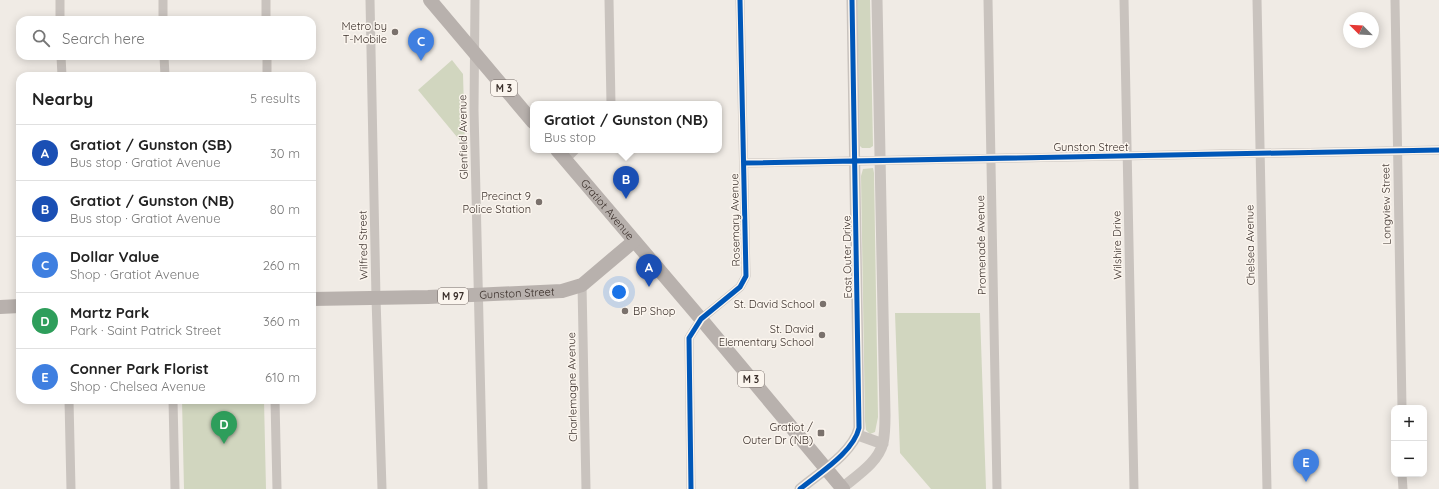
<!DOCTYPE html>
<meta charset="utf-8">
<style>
:root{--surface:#fff;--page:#f6f6f6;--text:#222;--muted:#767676;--line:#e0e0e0;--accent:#d93025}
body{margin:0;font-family:Quicksand,sans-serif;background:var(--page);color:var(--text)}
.controls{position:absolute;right:12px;bottom:12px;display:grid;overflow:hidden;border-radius:8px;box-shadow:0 2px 10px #0003}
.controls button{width:36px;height:36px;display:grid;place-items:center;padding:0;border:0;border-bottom:1px solid var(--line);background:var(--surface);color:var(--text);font:20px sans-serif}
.compass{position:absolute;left:1343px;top:12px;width:36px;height:36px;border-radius:50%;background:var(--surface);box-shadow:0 2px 10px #0003;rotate:294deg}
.you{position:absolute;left:619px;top:292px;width:14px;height:14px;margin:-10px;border:3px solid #fff;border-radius:50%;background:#1a73e8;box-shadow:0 0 0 6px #1a73e833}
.badge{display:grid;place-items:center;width:26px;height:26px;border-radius:50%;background:var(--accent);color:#fff;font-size:13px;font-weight:700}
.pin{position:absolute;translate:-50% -33px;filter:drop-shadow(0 1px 2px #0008)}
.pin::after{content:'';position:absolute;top:21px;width:14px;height:12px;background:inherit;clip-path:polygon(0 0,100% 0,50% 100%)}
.popup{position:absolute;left:530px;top:101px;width:192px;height:52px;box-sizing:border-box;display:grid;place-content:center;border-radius:8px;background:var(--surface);filter:drop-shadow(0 1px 3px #0005);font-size:13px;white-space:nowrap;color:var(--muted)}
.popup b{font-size:15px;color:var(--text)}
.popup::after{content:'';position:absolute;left:50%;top:100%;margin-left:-8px;border:8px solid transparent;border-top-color:var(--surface)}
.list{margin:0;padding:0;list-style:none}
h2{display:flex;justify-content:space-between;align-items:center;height:52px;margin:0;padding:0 16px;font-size:17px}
h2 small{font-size:13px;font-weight:400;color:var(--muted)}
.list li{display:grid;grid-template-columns:26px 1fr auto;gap:12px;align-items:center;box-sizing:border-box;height:56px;padding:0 16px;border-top:1px solid var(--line)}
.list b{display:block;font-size:15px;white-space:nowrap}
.list p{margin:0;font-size:13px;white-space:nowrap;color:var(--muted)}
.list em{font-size:13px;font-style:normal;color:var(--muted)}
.icon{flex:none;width:22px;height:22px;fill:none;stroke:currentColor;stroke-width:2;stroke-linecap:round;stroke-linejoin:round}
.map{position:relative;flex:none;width:1439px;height:489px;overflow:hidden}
.search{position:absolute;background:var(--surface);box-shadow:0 2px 10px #0003;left:16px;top:16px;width:300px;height:44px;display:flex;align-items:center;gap:10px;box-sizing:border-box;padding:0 14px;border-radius:12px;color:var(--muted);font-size:15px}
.panel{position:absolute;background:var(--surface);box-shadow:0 2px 10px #0003;left:16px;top:72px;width:300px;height:332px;border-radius:12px}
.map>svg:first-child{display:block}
.green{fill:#d1d6bf}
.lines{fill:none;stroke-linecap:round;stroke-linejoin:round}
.minor{stroke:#c9c3be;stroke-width:9}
.tertiary{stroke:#c9c3be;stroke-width:11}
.primary{stroke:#b8b1ad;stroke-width:14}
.cycleway-casing{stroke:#fbf5ee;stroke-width:8}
.cycleway{stroke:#0057b8;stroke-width:5}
.poi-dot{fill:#7a716c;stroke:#fbf5ee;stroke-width:1.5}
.labels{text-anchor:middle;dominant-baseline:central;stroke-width:3;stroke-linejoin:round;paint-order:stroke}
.shield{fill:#fbf5ee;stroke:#756b66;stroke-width:1}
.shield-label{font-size:10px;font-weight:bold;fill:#3b302b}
.poi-label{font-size:11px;fill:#3b302b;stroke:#fbf5ee;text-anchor:end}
.street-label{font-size:11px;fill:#3b302b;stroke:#fbf5ee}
</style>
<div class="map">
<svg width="1439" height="489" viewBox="0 0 1439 489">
<rect width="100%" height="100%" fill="#f0ebe5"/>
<!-- green -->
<path class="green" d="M857,0H870L873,146L870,148H862L860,146Z
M452,60L463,74L465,144L462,143L418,90Z
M873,168L874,173L878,417L875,432L870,434L866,430L865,421L861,176L863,169Z
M895,313H980L986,489H931L900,453Z
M182,400H264L266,489H184Z"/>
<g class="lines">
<!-- minor -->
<path class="minor" d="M60,0V20
M163,0V20
M266,0V20
M370,0L376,298L382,489
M475,0L474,110L483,489
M609,0L611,104
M988,0L997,489
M1124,0L1134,489
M1257,0L1267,489
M1395,0L1402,408
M61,56L62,76
M164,56L165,76
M267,56V76
M565,160L575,150
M744,163L1439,150
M582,285L586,489
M69,400L71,489
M173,400L175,489
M275,400L277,489
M1402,474L1403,489
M691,489L689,338L701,319L740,287L746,276L740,0"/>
<!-- tertiary -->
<path class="tertiary" d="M858,435L883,444
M800,489C819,473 853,453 859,428L852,0
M841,489C856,476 878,463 883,443C885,434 885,424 885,415L877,0"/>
<!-- primary -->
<g class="primary">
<path d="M430,0L533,122"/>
<path id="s1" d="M557,150L701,319L843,489"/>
<path id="s2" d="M312,299L428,297L562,291L582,285L634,241"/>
<path d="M0,307L20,306"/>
</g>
<defs>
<path id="cycleway" d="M744,163L1439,150
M691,489L689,338L701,319L740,287L746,276L740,0
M800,489C819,473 853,453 859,428L852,0"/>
</defs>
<!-- cycleway casing -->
<use href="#cycleway" class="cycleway-casing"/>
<!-- cycleway -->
<use href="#cycleway" class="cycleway"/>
</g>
<!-- markers -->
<g class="poi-dot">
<circle cx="395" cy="32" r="4"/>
<circle cx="539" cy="202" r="4"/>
<circle cx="823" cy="304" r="4"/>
<circle cx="625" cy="311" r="4"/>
<circle cx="822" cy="335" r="4"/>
<rect x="817" y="429" width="8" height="8" rx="2"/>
</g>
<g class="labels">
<!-- shield labels -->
<g class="shield">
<rect x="491" y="80" width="26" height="16" rx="3"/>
<rect x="438" y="288" width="30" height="16" rx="3"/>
<rect x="738" y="371" width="26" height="16" rx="3"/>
</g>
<g class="shield-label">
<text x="504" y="88">M 3</text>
<text x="453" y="296">M 97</text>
<text x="751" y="379">M 3</text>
</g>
<!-- poi labels -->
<g class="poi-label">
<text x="387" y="26">Metro by<tspan x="387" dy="13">T-Mobile</tspan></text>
<text x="531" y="196">Precinct 9<tspan x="531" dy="13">Police Station</tspan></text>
<text x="815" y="304">St. David School</text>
<text x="633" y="311" text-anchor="start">BP Shop</text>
<text x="814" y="329">St. David<tspan x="814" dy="13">Elementary School</tspan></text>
<text x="813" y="427">Gratiot /<tspan x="813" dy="13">Outer Dr (NB)</tspan></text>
</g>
<!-- street labels -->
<g class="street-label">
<text transform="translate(463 137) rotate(-91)">Glenfield Avenue</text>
<text x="1091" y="147">Gunston Street</text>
<text transform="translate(1386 204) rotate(-91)">Longview Street</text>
<text stroke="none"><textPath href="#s1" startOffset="78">Gratiot Avenue</textPath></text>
<text transform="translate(735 220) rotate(-91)">Rosemary Avenue</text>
<text transform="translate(363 245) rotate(-91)">Wilfred Street</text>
<text transform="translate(981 245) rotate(-91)">Promenade Avenue</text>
<text transform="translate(1117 245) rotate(-91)">Wilshire Drive</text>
<text transform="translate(1250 245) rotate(-91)">Chelsea Avenue</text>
<text transform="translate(847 257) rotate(-91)">East Outer Drive</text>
<text stroke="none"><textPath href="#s2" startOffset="205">Gunston Street</textPath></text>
<text transform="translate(572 387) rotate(-91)">Charlemagne Avenue</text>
</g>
</g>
</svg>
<div class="controls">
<button>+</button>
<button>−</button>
</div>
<svg class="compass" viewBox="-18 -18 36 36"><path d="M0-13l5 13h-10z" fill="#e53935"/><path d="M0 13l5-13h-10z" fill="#767676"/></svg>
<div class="you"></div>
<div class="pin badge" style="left:649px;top:287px;background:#1a4fb4">A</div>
<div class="pin badge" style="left:626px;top:199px;background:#1a4fb4">B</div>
<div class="popup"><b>Gratiot / Gunston (NB)</b>Bus stop</div>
<div class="pin badge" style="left:421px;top:61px;background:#3f7fe0">C</div>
<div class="pin badge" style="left:224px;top:444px;background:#2e9e5b">D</div>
<div class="pin badge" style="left:1306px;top:482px;background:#3f7fe0">E</div>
<div class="search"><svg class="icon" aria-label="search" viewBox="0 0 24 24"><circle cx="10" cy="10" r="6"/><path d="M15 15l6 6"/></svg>Search here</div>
<section class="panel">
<h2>Nearby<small>5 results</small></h2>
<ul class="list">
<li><span class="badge" style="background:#1a4fb4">A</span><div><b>Gratiot / Gunston (SB)</b><p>Bus stop · Gratiot Avenue</p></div><em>30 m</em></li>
<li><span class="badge" style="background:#1a4fb4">B</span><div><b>Gratiot / Gunston (NB)</b><p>Bus stop · Gratiot Avenue</p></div><em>80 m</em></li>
<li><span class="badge" style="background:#3f7fe0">C</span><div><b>Dollar Value</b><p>Shop · Gratiot Avenue</p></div><em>260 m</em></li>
<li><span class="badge" style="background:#2e9e5b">D</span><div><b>Martz Park</b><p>Park · Saint Patrick Street</p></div><em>360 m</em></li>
<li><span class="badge" style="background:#3f7fe0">E</span><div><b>Conner Park Florist</b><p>Shop · Chelsea Avenue</p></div><em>610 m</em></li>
</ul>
</section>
</div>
